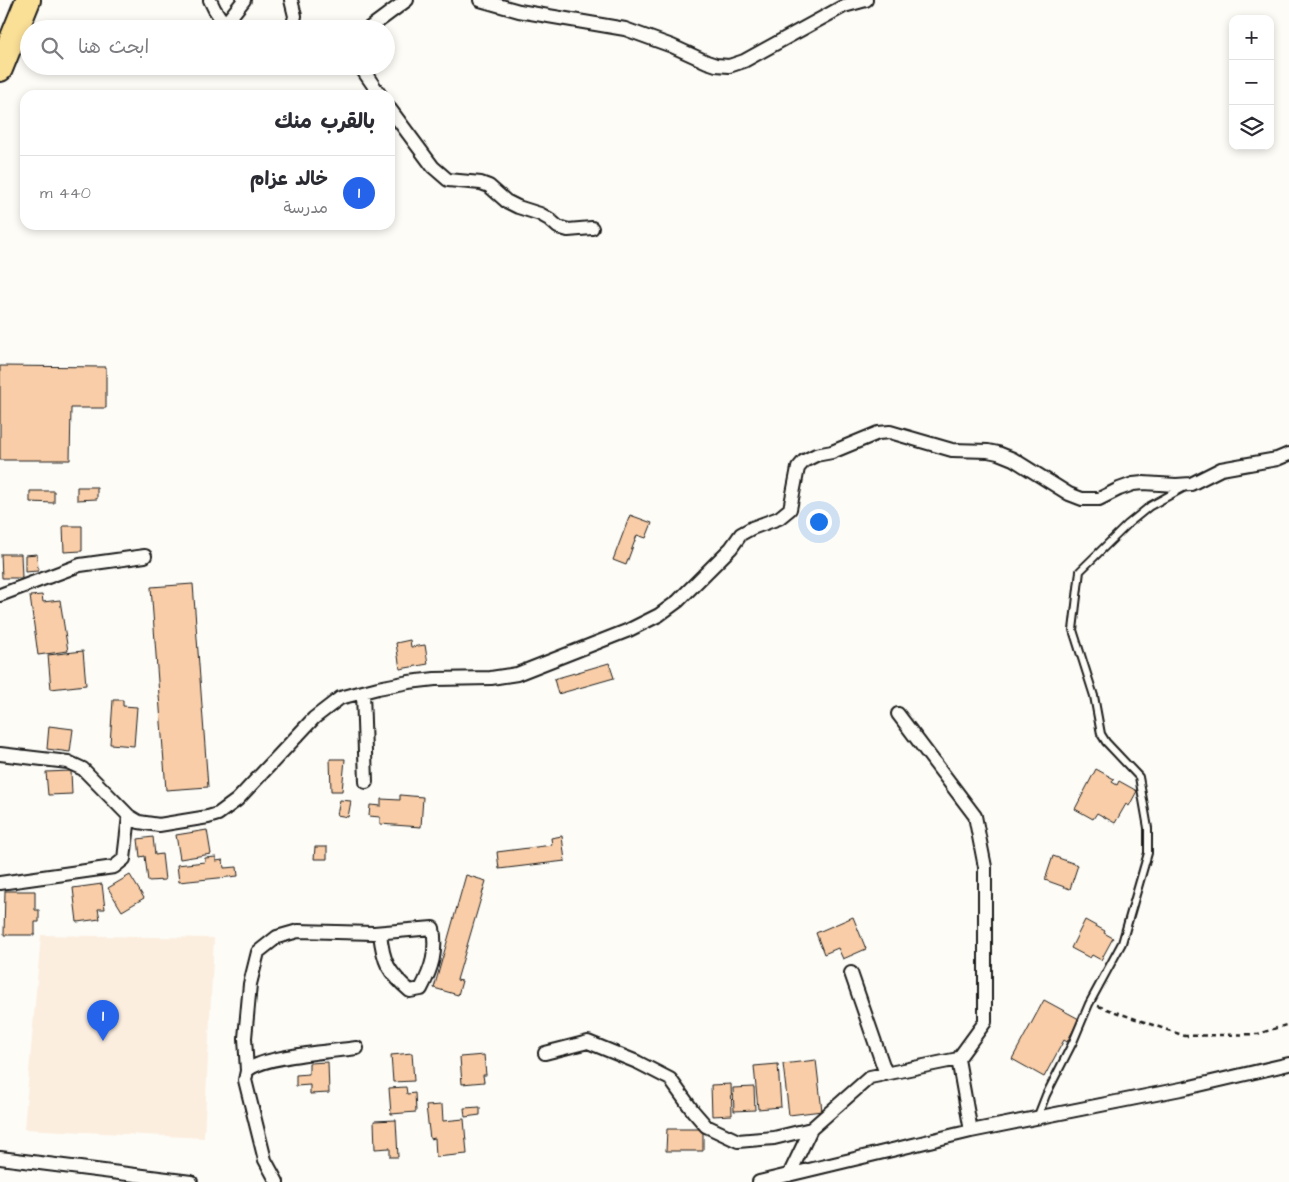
<!DOCTYPE html>
<html lang="ar">
<meta charset="utf-8">
<style>
:root{--surface:#fff;--page:#f2f2f3;--text:#2b2b33;--muted:#7c7c81;--line:#e1e1e2;--accent:#2563eb}
body{margin:0;font-family:"Architects Daughter","Playpen Sans Arabic",sans-serif;background:var(--page);color:var(--text);direction:rtl}
.controls{position:absolute;right:15px;top:15px;display:grid;overflow:hidden;border-radius:10px;box-shadow:0 2px 8px #0003}
.controls button{width:45px;height:45px;display:grid;place-items:center;padding:0;border:0;border-bottom:1px solid var(--line);background:var(--surface);color:var(--text);font:25px sans-serif}
.you{position:absolute;left:818px;top:521px;width:18px;height:18px;margin:-12px;border:4px solid #fff;border-radius:50%;background:#1a73e8;box-shadow:0 0 0 8px #1a73e833}
.badge{display:grid;place-items:center;width:32px;height:32px;border-radius:50%;background:var(--accent);color:#fff;font-size:16px;font-weight:700}
.pin{position:absolute;translate:-50% -41px;filter:drop-shadow(0 1px 2px #0008)}
.pin::after{content:'';position:absolute;top:26px;width:18px;height:15px;background:inherit;clip-path:polygon(0 0,100% 0,50% 100%)}
.list{margin:0;padding:0;list-style:none}
h2{display:flex;justify-content:space-between;align-items:center;height:65px;margin:0;padding:0 20px;font-size:21px}
h2 small{font-size:16px;font-weight:400;color:var(--muted)}
.list li{display:grid;grid-template-columns:32px 1fr auto;gap:15px;align-items:center;box-sizing:border-box;height:75px;padding:0 20px;border-top:1px solid var(--line)}
.list b{display:block;font-size:19px;white-space:nowrap}
.list p{margin:0;font-size:16px;white-space:nowrap;color:var(--muted)}
.list em{font-size:16px;font-style:normal;color:var(--muted)}
.icon{flex:none;width:28px;height:28px;fill:none;stroke:currentColor;stroke-width:2;stroke-linecap:round;stroke-linejoin:round}
.map{position:relative;flex:none;width:1289px;height:1182px;overflow:hidden;direction:ltr}
.search{position:absolute;background:var(--surface);box-shadow:0 2px 8px #0003;left:20px;top:20px;width:375px;height:55px;display:flex;align-items:center;gap:12px;box-sizing:border-box;padding:0 18px;border-radius:28px;color:var(--muted);font-size:19px}
.panel{position:absolute;background:var(--surface);box-shadow:0 2px 8px #0003;left:20px;top:90px;width:375px;height:140px;border-radius:15px;direction:rtl}
.map>svg:first-child{display:block}
.built{fill:#fceedf}
.building{fill:#f8cda7;stroke:#1c1c1c}
.lines{fill:none;stroke-linecap:round;stroke-linejoin:round}
.lane-casing{stroke:#1c1c1c;stroke-width:10}
.street-casing{stroke:#1c1c1c;stroke-width:16}
.highway-casing{stroke:#1c1c1c;stroke-width:28}
.path{stroke:#1c1c1c;stroke-width:2.5;stroke-dasharray:5 4;stroke-linecap:butt}
.lane{stroke:#fdfcf7;stroke-width:6}
.street{stroke:#fdfcf7;stroke-width:12}
.highway{stroke:#fadf96;stroke-width:24}
</style>
<div class="map">
<svg width="1289" height="1182" viewBox="0 0 1289 1182">
<rect width="100%" height="100%" fill="#fdfcf7"/>
<filter id="ink" filterUnits="userSpaceOnUse"><feTurbulence type="fractalNoise" baseFrequency=".02" numOctaves="2"/><feDisplacementMap in="SourceGraphic" scale="10" xChannelSelector="R" yChannelSelector="G"/><feConvolveMatrix kernelMatrix="1 2 1 2 8 2 1 2 1" color-interpolation-filters="sRGB"/></filter>
<g filter="url(#ink)">
<!-- built -->
<path class="built" d="M41,935L214,938L204,1138L24,1129Z"/>
<!-- building -->
<path class="building" d="M0,366L106,367V408H71L70,460H0Z
M77,487H97V499L77,500Z
M30,491H54V503L30,502Z
M630,515L652,523L646,538L637,535L626,565L613,560Z
M63,526H82V551L64,552Z
M1,554H21L22,578H2Z
M37,554L38,571L25,572V555Z
M193,584L208,787L166,790L151,587Z
M42,595L43,602L60,600L68,651L38,655L30,596Z
M410,640L411,647L425,645L428,664L400,669L396,643Z
M83,651L86,685L51,689L48,655Z
M609,663L614,678L558,694L554,679Z
M113,700H123V706L137,707L134,746L110,744Z
M49,726L73,729L70,752L47,749Z
M330,759H345L342,791H331Z
M1096,769L1114,779L1112,782L1117,785L1119,781L1137,791L1129,806L1126,804L1115,823L1097,813L1093,819L1075,809Z
M71,771L72,794L48,795L46,772Z
M400,795L423,797L421,827L380,824V817L369,816L370,805L381,806V799L400,800Z
M340,800L351,801L348,817L337,815Z
M207,830L211,854L180,859L176,835Z
M562,836L565,861L499,869L497,852L552,845L551,838Z
M153,837L155,855L162,854L165,880L148,881L145,856L140,857L138,839Z
M315,847H327V859H314Z
M1053,856L1078,865L1070,889L1045,880Z
M216,857V861L223,860L224,868L237,867L238,876L179,882L177,865L205,862V858Z
M130,875L144,898L122,911L108,888Z
M466,875L486,881L457,980L462,981L458,995L434,988Z
M102,884L105,909H98L100,919L77,922L73,888Z
M5,891H35V910H39V922H35V935H4Z
M853,917L866,949L843,959L838,948L824,954L816,933Z
M1085,920L1105,931L1104,933L1113,938L1101,960L1092,955L1090,958L1071,948Z
M1044,1000L1079,1019L1067,1042L1064,1040L1044,1077L1012,1059Z
M412,1053L414,1081L393,1082L391,1055Z
M484,1055L486,1075H483L484,1082L462,1084L460,1057Z
M816,1060L822,1111L789,1115L783,1064Z
M328,1062L329,1093L310,1094V1085L296,1086V1075L309,1074V1063Z
M778,1064L781,1107L758,1109L754,1066Z
M731,1084L732,1115L712,1116L711,1085Z
M406,1087L407,1094L415,1093L416,1112L391,1114L389,1088Z
M754,1087L755,1110L734,1111L733,1088Z
M442,1105L443,1121L464,1119L467,1154L436,1157L435,1138L430,1139L426,1106Z
M480,1107V1115L465,1117L464,1108Z
M396,1120L398,1157H390V1148L375,1149L374,1121Z
M667,1129H703V1151H666Z"/>
<g class="lines">
<defs>
<path id="lane" d="M1037,1118L1046,1095L1073,1042L1089,1004L1122,943L1148,853V828L1139,777L1106,742L1101,734L1094,696L1073,630L1080,571L1128,524L1150,506L1183,488"/>
<path id="street" d="M210,0C215,12 221,21 232,29
M291,0L295,16L292,29
M480,0L519,11L625,29L672,46L707,62L716,65L729,66L744,61L844,6L866,0
M225,24L244,0
M368,29L407,0
M360,66L380,95
M390,109L433,167L448,180L481,183L489,186L506,201L518,207L540,214L549,219L558,227L568,230L592,228
M0,595L80,565L145,556
M363,692L366,782
M0,754L68,762L83,769L129,816L139,822L159,825L208,817L218,814L237,800L314,718L340,698L378,688L409,682L435,679L491,678L517,674L629,630L659,615L678,601L731,548L741,534L752,528L779,518L790,509L798,468L804,461L816,455L832,452L878,433L890,432L952,450L988,451L998,453L1013,459L1069,494L1082,499H1099L1119,489L1133,484L1143,483L1176,485L1191,484L1221,469L1277,459L1289,454
M0,883L114,867L124,859L129,816
M851,973L886,1074
M545,1053L588,1042L637,1062L670,1079L693,1111L706,1126L738,1141L774,1138L811,1129
M958,1059L971,1131
M247,1071C261,1056 334,1051 357,1048
M0,1158L191,1182
M789,1175L811,1129L870,1077L958,1059L985,1022V867L975,816L898,714
M277,1182L265,1160L245,1080L247,1071L245,1038L250,984L258,952L277,937L298,931L374,933H380C383,962 388,972 410,991L421,989C432,968 437,952 433,928L374,933
M759,1182L971,1131L1186,1088L1289,1064"/>
<path id="highway" d="M0,69L28,0"/>
</defs>
<!-- lane casing -->
<use href="#lane" class="lane-casing"/>
<!-- street casing -->
<use href="#street" class="street-casing"/>
<!-- highway casing -->
<use href="#highway" class="highway-casing"/>
<!-- path -->
<path class="path" d="M1098,1006L1185,1036L1258,1034L1289,1024"/>
<!-- lane -->
<use href="#lane" class="lane"/>
<!-- street -->
<use href="#street" class="street"/>
<!-- highway -->
<use href="#highway" class="highway"/>
</g>
</g>
</svg>
<div class="controls">
<button>+</button>
<button>−</button>
<button><svg class="icon" aria-label="layers" viewBox="0 0 24 24"><path d="M12 4l9 5-9 5-9-5zM3 14l9 5 9-5"/></svg></button>
</div>
<div class="you"></div>
<div class="pin badge" style="left:103px;top:1041px">1</div>
<div class="search"><svg class="icon" aria-label="search" viewBox="0 0 24 24"><circle cx="10" cy="10" r="6"/><path d="M15 15l6 6"/></svg>ابحث هنا</div>
<section class="panel">
<h2>بالقرب منك<small></small></h2>
<ul class="list">
<li><span class="badge">1</span><div><b>خالد عزام</b><p>مدرسة</p></div><em>440 m</em></li>
</ul>
</section>
</div>
